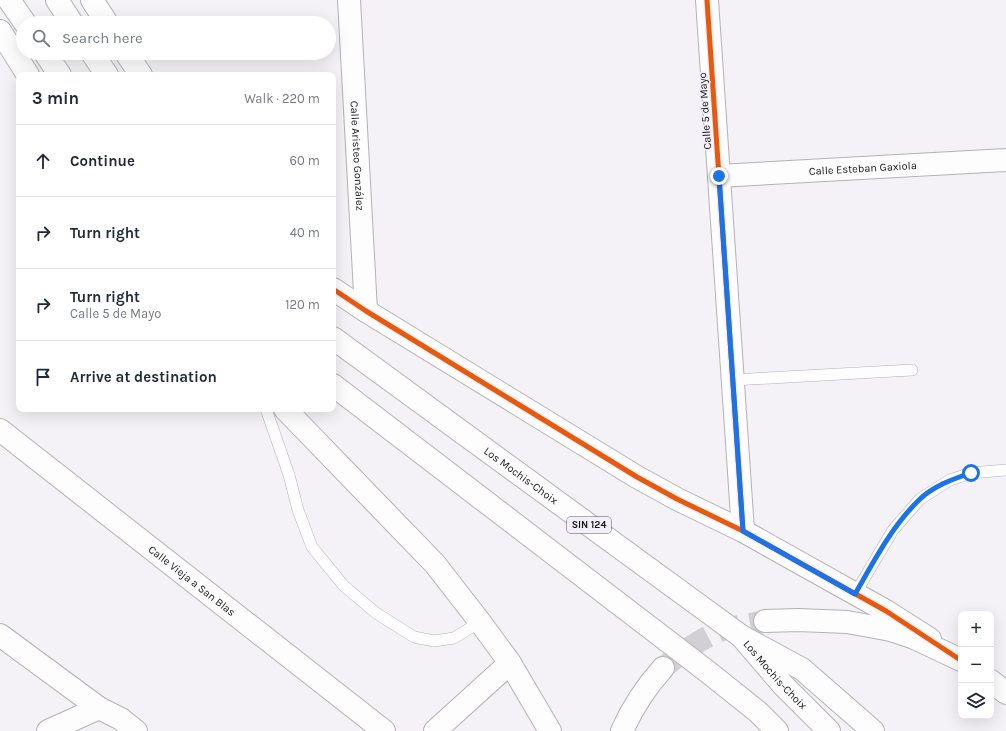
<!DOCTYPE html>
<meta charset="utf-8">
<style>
:root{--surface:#fff;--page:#f2f2f3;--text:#1f2937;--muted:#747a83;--line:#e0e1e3}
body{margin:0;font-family:Karla,sans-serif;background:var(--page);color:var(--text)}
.controls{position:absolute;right:12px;bottom:12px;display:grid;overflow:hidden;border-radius:8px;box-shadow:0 4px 16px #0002}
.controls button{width:36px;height:36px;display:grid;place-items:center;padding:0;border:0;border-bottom:1px solid var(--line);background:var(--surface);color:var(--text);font:20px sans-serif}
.stop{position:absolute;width:12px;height:12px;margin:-9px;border:3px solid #1a73e8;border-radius:50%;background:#fff}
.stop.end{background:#1a73e8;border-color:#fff;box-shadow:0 1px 4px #0008}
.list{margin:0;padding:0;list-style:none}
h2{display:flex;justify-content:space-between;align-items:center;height:52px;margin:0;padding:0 16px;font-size:17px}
h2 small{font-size:13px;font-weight:400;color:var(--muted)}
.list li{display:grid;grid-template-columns:26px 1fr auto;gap:12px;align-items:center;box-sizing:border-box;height:72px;padding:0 16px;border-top:1px solid var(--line)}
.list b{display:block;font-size:15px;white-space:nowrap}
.list p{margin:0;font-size:13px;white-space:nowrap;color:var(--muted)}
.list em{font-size:13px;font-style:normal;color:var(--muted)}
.icon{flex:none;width:22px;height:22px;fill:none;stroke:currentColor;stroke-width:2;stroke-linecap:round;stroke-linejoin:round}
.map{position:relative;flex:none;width:1006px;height:731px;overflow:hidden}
.search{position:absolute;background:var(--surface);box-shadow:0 4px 16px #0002;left:16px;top:16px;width:320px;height:44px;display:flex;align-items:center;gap:10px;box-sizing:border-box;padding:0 14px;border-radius:22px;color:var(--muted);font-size:15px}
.panel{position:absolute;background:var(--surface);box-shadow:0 4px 16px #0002;left:16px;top:72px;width:320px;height:340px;border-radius:8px}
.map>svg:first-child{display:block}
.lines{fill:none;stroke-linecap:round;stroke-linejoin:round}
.highway-tunnel{stroke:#d3d0d5;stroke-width:22;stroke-dasharray:22 11;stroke-linecap:butt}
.lane-casing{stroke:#b4b2b6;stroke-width:12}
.street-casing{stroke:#b4b2b6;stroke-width:24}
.primary-casing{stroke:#b4b2b6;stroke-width:24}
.highway-casing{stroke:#b4b2b6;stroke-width:24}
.lane{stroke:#fdfdfe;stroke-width:11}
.street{stroke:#fdfdfe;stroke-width:22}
.primary{stroke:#fdfdfe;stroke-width:22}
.highway{stroke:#fdfdfe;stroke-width:22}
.cycleway-casing{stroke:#f3eff9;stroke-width:8}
.cycleway{stroke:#e8590c;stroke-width:5}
.route{stroke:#1a73e8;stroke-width:5}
.labels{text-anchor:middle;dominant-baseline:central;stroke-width:3;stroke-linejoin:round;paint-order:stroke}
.shield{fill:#f3eff9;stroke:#58565b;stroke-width:1}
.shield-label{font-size:10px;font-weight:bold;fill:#151417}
.street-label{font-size:11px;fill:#151417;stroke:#f3eff9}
</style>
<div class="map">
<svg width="1006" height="731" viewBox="0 0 1006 731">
<rect width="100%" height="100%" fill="#f4f1f7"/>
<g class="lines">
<!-- highway-tunnel -->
<path class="highway-tunnel" d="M663,668C681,653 701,638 723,630C737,626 752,624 765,621"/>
<defs>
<path id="lane" d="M733,380L912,370
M266,409L289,475L298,510L312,547L344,586L376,613L414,637L434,641L454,638L480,622
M855,594L893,530L920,499L950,480L971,473L1006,470"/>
<g id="street">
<path d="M92,0L107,23"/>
<path id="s1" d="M349,0L366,311"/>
<path d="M707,0L743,531"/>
<path d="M126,53L141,75"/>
<path id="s2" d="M719,176L1006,160"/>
<path d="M333,289L366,311L637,477L677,499L743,531L886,611L930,639"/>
<path id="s3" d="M0,430L384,731"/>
<path d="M0,635L99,708L121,719L136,731"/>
<path d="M48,731L99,708"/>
<path d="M435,731L510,663"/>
</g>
<g id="primary">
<path d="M9,0L25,23"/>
<path d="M57,0L72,23"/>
<path d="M45,53L60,75"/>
<path d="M92,53L107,75"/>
<path id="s4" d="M333,338L741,636L783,685L829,731"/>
<path d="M333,385L708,672L758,712L777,731"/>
</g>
<path id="highway" d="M0,31L28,75
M285,409L435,564L480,622L510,663L550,731
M765,621L798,620L847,622L891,630L912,637L961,660
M741,636L802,669L873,731
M991,681L1006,693
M622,731C633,706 645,688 663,668"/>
</defs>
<!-- lane casing -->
<use href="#lane" class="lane-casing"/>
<!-- street casing -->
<use href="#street" class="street-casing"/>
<!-- primary casing -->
<use href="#primary" class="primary-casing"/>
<!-- highway casing -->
<use href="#highway" class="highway-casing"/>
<!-- lane -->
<use href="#lane" class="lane"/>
<!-- street -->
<use href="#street" class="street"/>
<!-- primary -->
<use href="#primary" class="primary"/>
<!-- highway -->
<use href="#highway" class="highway"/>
<defs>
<path id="cycleway" d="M707,0L743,531
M333,289L366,311L637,477L677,499L743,531L886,611L959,659"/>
</defs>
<!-- cycleway casing -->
<use href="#cycleway" class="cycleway-casing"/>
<!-- cycleway -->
<use href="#cycleway" class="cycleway"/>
</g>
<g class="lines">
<!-- route -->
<path class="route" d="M719,176L743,531L855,594C874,561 892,526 919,500C933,486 953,479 971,473"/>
</g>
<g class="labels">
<!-- shield labels -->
<rect class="shield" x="567" y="517" width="44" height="16" rx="3"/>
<g class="shield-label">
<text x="589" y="525">SIN 124</text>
</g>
<!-- street labels -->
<g class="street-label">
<text transform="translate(705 111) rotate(-94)">Calle 5 de Mayo</text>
<text stroke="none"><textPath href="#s1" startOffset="156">Calle Aristeo González</textPath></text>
<text stroke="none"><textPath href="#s2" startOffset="144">Calle Esteban Gaxiola</textPath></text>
<text stroke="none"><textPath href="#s4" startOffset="233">Los Mochis-Choix</textPath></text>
<text stroke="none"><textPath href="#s3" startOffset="244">Calle Vieja a San Blas</textPath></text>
<text stroke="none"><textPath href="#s4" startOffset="557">Los Mochis-Choix</textPath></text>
</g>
</g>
</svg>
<div class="controls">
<button>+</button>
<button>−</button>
<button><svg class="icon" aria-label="layers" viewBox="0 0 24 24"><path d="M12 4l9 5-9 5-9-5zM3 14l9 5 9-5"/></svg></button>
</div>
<div class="stop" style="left:971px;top:473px"></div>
<div class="stop end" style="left:719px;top:176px"></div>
<div class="search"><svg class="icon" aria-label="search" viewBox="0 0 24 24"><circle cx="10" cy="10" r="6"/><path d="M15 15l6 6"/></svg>Search here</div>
<section class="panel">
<h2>3 min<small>Walk · 220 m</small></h2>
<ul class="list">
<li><svg class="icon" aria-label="ahead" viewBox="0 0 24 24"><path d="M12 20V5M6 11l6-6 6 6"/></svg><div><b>Continue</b></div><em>60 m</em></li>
<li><svg class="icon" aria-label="right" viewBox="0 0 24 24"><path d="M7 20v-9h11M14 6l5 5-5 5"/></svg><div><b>Turn right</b></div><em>40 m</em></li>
<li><svg class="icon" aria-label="right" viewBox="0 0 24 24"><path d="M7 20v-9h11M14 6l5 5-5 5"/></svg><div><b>Turn right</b><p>Calle 5 de Mayo</p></div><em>120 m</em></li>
<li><svg class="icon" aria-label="arrive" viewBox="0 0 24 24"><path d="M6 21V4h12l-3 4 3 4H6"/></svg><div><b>Arrive at destination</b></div></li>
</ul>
</section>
</div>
